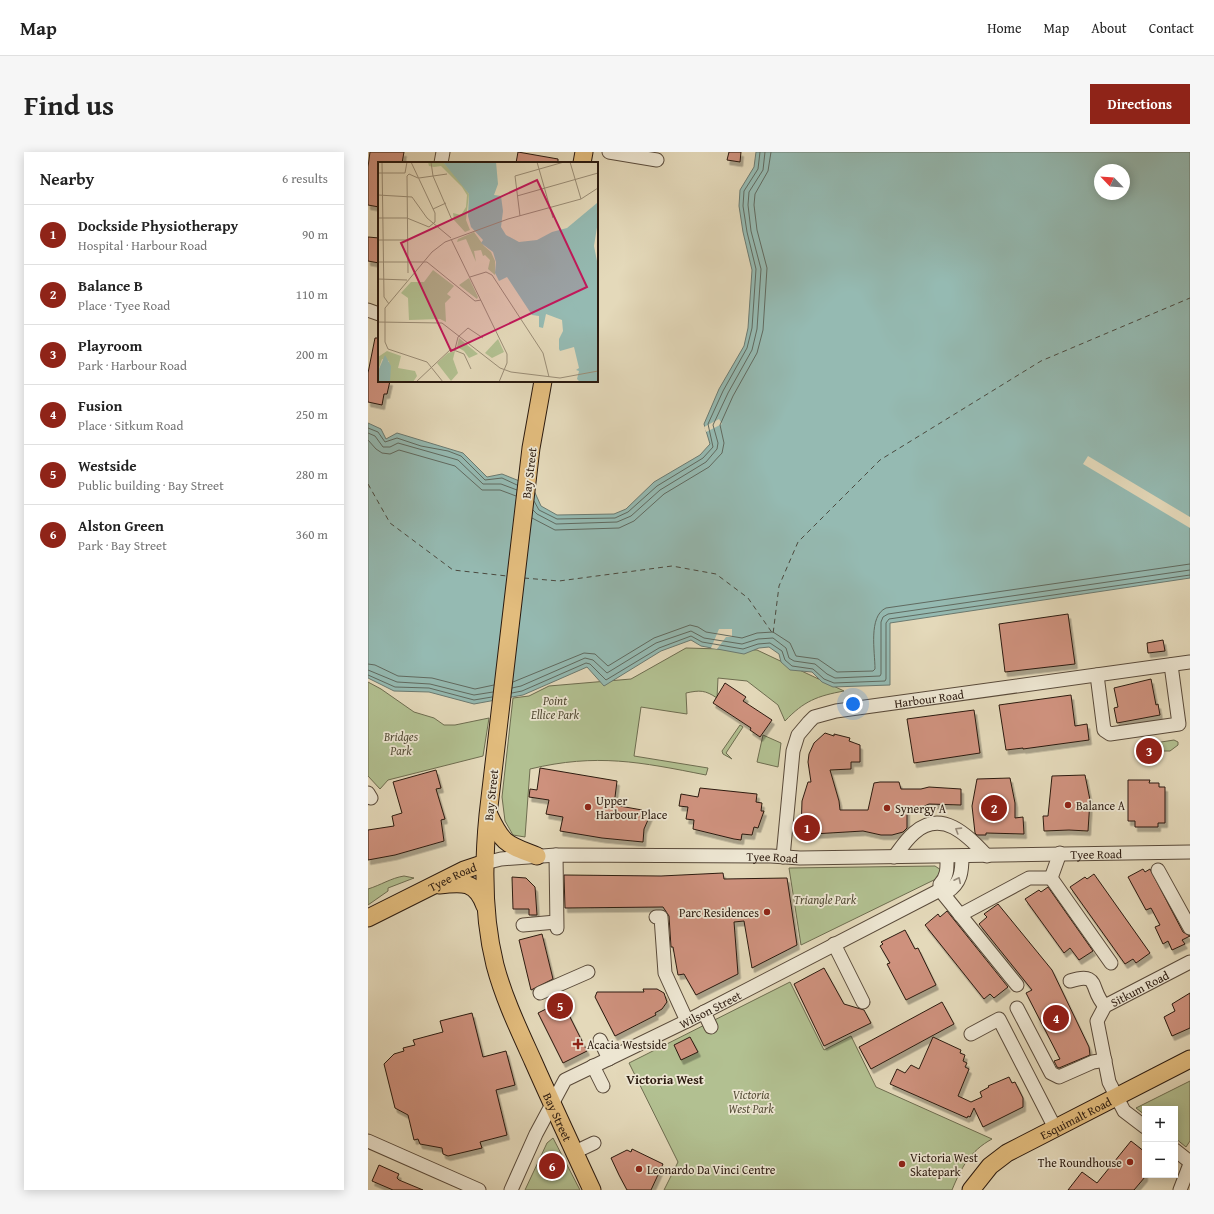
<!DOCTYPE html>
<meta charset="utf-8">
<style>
:root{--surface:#fff;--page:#f6f6f6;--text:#222;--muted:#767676;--line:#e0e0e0;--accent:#8f2418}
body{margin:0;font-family:"Gentium Book Plus",serif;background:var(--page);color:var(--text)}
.controls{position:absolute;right:12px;bottom:12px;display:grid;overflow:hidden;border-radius:0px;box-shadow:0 2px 10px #0003}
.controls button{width:36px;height:36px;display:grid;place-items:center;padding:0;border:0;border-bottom:1px solid var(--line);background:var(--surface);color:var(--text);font:20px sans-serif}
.compass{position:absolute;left:726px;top:12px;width:36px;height:36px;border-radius:50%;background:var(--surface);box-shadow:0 2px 10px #0003;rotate:295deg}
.you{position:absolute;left:485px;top:552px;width:14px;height:14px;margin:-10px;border:3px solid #fff;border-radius:50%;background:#1a73e8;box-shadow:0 0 0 6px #1a73e833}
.badge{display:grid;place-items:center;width:26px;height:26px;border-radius:50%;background:var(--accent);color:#fff;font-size:13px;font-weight:700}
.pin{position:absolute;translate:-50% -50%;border:2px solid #fff;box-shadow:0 1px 4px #0006}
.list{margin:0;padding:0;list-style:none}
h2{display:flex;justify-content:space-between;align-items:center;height:52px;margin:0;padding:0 16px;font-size:17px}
h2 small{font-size:13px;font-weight:400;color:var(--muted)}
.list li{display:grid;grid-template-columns:26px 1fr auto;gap:12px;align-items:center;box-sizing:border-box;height:60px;padding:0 16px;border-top:1px solid var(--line)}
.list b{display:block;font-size:15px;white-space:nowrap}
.list p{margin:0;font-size:13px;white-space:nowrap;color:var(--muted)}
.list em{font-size:13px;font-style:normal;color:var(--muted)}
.map{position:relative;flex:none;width:822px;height:1038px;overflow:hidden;border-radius:0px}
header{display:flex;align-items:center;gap:24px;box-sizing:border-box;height:56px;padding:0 20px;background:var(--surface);border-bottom:1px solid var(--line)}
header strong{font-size:19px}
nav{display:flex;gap:22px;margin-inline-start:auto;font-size:14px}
.intro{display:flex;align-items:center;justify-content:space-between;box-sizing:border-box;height:96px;padding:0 24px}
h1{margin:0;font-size:28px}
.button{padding:10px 18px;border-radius:0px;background:var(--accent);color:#fff;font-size:14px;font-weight:700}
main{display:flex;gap:24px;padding:0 24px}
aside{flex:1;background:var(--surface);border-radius:0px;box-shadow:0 2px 10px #0003}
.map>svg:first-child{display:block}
.green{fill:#b2c091;stroke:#6e6d50}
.water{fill:#95bab2;stroke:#6b7a71;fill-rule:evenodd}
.pier{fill:#e4d9ba}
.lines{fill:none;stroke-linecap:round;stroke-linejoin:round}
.shore{stroke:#606a60;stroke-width:1}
.ferry{stroke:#4b4a40;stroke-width:1;stroke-dasharray:5 4;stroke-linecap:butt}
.building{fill:#ce917d;stroke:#2b1a0f;filter:url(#shadow)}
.minor-casing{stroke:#594a3a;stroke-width:15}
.major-casing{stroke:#2b1a0f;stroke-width:19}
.minor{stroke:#ede6d2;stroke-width:13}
.major{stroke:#e2bc7d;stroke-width:17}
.oneway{stroke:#968a7a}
.poi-dot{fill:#8f2418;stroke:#ede6d2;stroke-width:1.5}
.labels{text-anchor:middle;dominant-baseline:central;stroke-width:3.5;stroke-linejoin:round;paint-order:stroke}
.street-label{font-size:12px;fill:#2b1a0f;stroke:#ede6d2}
.park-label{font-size:12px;font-style:italic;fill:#544c36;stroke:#ede6d2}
.poi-label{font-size:12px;fill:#2b1a0f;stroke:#ede6d2;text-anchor:start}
.neighbourhood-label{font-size:13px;font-weight:bold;fill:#2b1a0f;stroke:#ede6d2}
.inset-river{fill:none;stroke:#95bab2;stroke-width:2}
.inset-road{fill:none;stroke:#9a8d76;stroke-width:1}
.view{fill:#c2185b;fill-opacity:0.15;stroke:#c2185b;stroke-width:2}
.inset-edge{fill:none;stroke:#2b1a0f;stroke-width:2}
</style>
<header>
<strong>Map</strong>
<nav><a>Home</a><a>Map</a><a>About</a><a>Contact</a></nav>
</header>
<div class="intro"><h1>Find us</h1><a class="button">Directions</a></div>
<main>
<aside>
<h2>Nearby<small>6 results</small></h2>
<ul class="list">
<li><span class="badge">1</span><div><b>Dockside Physiotherapy</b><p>Hospital · Harbour Road</p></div><em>90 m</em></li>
<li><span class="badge">2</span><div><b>Balance B</b><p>Place · Tyee Road</p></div><em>110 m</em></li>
<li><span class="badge">3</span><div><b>Playroom</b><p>Park · Harbour Road</p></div><em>200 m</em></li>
<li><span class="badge">4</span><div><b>Fusion</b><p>Place · Sitkum Road</p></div><em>250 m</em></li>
<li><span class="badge">5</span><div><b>Westside</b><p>Public building · Bay Street</p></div><em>280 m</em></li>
<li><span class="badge">6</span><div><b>Alston Green</b><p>Park · Bay Street</p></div><em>360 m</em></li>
</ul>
</aside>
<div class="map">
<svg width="822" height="1038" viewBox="0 0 822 1038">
<defs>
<filter id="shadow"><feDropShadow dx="2.5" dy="4.5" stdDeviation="0" flood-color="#0004"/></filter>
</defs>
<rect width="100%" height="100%" fill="#e4d9ba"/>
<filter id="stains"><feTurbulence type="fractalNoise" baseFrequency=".005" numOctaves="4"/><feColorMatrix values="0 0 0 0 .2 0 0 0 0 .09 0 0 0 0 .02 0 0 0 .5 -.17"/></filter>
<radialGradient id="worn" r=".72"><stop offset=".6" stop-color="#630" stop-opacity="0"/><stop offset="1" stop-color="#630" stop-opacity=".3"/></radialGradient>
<!-- green -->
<path class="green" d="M318,496L389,498L476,539C449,544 436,549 417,569L410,553L379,529L350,526L349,546C337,538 332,538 318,541L319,562L273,555L266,604L340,616L338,623C272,610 229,601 162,617L157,685L145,683L137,669L134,645L145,546L161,544L181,534L263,527Z
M0,530L13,537L46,560L66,566L76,573H87L121,566L115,604L20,628L12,637L0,624Z
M372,573L375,575L358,601L364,607L355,602L354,599Z
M395,583L413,591L410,615L389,610Z
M806,588L810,590V593L802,599H786L785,610H783L782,604L774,598V593Z
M567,714L573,718L570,726L433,793L421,716Z
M36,724L46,726L20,736V739L0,753V737C13,733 23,726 36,724Z
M422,830L456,898L483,884L508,935L624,987C602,999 593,1016 584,1038H296L310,1010L261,911Z
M822,929V989L818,995L807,986V957H777V963L768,956Z
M185,986L212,1038H157L179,991Z"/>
<!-- water -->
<path class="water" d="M388,0H822V426L522,471V533L465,535L454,530L444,520L422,518L413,510L411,502L401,495L391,496L376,502L333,494L323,488L293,499L236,534L219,515L155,543L106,552L61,540L26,539L0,526V271L13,277L18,287L29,281L95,301L119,325L134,322L164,334L173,354L189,363L246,362L258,357L286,330L332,303L342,292L336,272L351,237L376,194L380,176L384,118L375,80L371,54L372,38L386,15ZM732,18H756V42H732Z"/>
<!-- pier -->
<path class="pier" d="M351,267L354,272L338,280L336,275Z
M720,304L822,365V376L715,312Z
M351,477H364V485H358L349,497L343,496Z"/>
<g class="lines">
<!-- shore -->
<path class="shore" d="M0,276L10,280L17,290L29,286L53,294L80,299L93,304L117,328L134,326L149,333
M0,281L7,284L15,295H22L30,291L90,308L115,332H133L149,338
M0,288L8,297L14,301L22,302L31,298L87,314L114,338H132L148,344
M166,349L171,358L189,367L247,366L260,360L289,334L335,306L345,295L340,272L355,239L379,196L384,176L388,117L379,80L375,54L376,39L390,17L392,0
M165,358L169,362L188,372L249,370L263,364L292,338L338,310L349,297L350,291L345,273L360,241L384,198L389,177L393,117L383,79L380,53L381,40L395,18L397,0
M164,366L187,378L251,376L266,369L296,342L341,315L354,301L356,291L352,273L365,244L389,201L395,178L399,116L389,78L386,53L387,42L400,19L403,0
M0,512L7,513L30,524L64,526L107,537L126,533
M0,518L29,530L62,532L106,543L125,540
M0,523L27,535L61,536L106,548L124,545
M145,530L216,501L227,502L240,514L286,486L322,473L330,475L338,480L374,486L389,481L405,480L422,491L428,504L450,507L469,520L505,519L507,517C507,500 500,464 518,456L822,412
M144,536L153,534L217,506L225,508L239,521L288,491L323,479L336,486L374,492L390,487L405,486L418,496L421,506L426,509L447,512L459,522L467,526L512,524L513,522V470L515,465L520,462L822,418
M144,541L154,539L218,511L222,512L238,528L291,496L323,484L334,490L375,497L390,492L402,491L414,499L417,508L424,514L445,517L456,527L466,531L517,529L518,527V471L521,467L822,423"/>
<!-- ferry -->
<path class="ferry" d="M0,332L22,371L85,418L139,424
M156,426L191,429L304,414L348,422L380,446L405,482L411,434L430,390L512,308L673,209L822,146"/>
</g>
<!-- building -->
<path class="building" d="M2,0H36L34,11H11V55L0,53V15Z
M150,0L190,7V11H148Z
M361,0H373L372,10L359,8Z
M0,85L11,86V111L0,109Z
M7,186H11V229H22L19,242H16L14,253L0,250V221Z
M700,462L707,512L637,520L631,472Z
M795,488L797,499L780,501L779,491Z
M783,527L788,553L790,552L792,563L749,571L746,556L750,555L746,536Z
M357,531L378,545L375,549L404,568L392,585L382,578L383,576L345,551Z
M703,543L707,574L719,572L721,588L655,597V596L638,598L631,553Z
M606,558L612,601L546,611L539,567Z
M457,581L466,584V582L482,586L481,589L492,593V610H483V617L462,618L471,649L472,658H500L506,631L512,630H531L533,637H553L561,635L593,637V653L561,652L554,655H539V676L535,680L524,683H513L495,679L445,682L433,679L434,649L440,630H443L440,610L441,602L446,591Z
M172,616L249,629L246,653L274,658L273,659L283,661L276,677L275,690L234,686L192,679L195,665L178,662L181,648L161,645L162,637L169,638Z
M68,618L73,636L68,637L77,667L73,668L76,689L27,703L0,708V678L26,674L24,664L34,661L25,630Z
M717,623L722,648L720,679L701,678L676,679L675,664H680L684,624Z
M642,626L647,651V666L655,665L656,682L618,681V683H609L607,681L604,654L609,627Z
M760,628H782L781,631H791V635H797V671H790V675H767V669H760Z
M332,636L389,642L388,650L394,651L393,659H396L390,676L386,675L384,683L374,682L373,688L366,687L325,677L326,668L318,667L320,655L311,654L313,642L330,645Z
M775,717L777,720L782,717L815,780L822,784L814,788L817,792L804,798L800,789L795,792L787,775L792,773L783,756L778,758L760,725Z
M355,721L356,727L419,726L429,793L384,816L376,769L366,770L370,822L328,843L316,822L310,823L305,795H303L301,764L295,755L197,756L196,723L293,724Z
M726,722L782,801L768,811L765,807L757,812L702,735L717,725L719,727Z
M144,725L158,726L167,735L169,763H161V757H145Z
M680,735L725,799L711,808L702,796L696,801L657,747L671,738L673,740Z
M630,752L684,818L721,895L722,903L691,916L689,915L686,909L692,907L658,841L664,838L611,772L619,765L616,762Z
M579,759L640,835L626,846L622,842L616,847L557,773L570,762L572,765Z
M537,778L547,797L550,796L568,833L538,848L519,812L522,811L512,794L515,792L513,790Z
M174,782L185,827L163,838L151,788Z
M456,816L476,852L496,858L503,871L456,894L426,832Z
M275,837H289L296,841L299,850L294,857L287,861L288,863L247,884L227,845L229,840H276Z
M822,841V876L804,884L796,865L807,859L804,852Z
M194,849L219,899L195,911L170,861Z
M574,850L586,872L503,917L491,895Z
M104,861L115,905L138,899L147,933L128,938L139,983L112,990L114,996L80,1004L75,1002L74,996L52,992L50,987L46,988L40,963L27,956L16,912L26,902L36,899L35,896L47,893L45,888L75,880L72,869Z
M322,885L330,900L313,908L306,893Z
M565,885L593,898L592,901L597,903L595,909L599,911L597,915L601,917L590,944L603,950L614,945L612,940L621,935L620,934L641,925L644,931L647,930L655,946V955L615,975L606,956L602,965L600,964L599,966L522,932L529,917L537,921L543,913L551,917Z
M763,989L777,1000V1025L766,1038H700L714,1020L729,1031Z
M264,997L295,1012L283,1038H259L251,1023L243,1006L259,998L263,1000Z
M11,1013L31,1022L29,1026L31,1028L55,1038H25L4,1029Z"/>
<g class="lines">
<defs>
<g id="minor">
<path d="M241,0L289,8"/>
<path d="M73,11L75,0"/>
<path d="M0,158L11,162"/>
<path d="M729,523L736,578L742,582L811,572L803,513"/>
<path d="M0,641L3,646"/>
<path d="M188,703L189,776"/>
<path id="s1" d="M415,705L425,599L430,583L441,570L446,565L468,559L822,510"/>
<path d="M526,705C532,697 538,688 546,681C574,656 600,684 619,704"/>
<path id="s2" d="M117,711L133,707L188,703L403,704L432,706L822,700"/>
<path d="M790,718L822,776"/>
<path d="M683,726L743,811"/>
<path d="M683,726L692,701"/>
<path d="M572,738L649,833"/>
<path d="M572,738V732C580,724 579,715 579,705"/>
<path d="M592,763L661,726H683"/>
<path d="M288,765H293L297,821L319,869"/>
<path d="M155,773L188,770"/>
<path d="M466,792L495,850"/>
<path d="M702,829C733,819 721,838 737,854"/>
<path d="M172,841L220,820"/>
<path d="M649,856L683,921L691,925L725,910L737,908"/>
<path d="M336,860L343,875"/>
<path d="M603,882L631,867L687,976"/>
<path d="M232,888L241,907"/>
<path d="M225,914L235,934"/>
<path id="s3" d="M777,975L756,959L741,930L729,869L737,854L822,810"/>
<path d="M0,989L111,1038"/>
<path d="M807,998L822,1010"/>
<path d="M207,1000L226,991"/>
<path id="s4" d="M143,1038L168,982L197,928L319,869L572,738L579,740C593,731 594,720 594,704"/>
<path d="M812,1038L822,1012"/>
</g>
<g id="major">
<path d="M214,11L216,0"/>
<path id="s5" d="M175,229L163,296L120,663C115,713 115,765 127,813C136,847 151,878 165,909C184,952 204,995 224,1038"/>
<path d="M121,663C135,693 139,692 169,704"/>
<path d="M71,733C95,730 108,729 117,754"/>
<path id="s6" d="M0,766L96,718L117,711"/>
<path id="s7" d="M603,1038L622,1014L639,1001L822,907"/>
</g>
</defs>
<!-- minor casing -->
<use href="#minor" class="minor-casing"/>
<!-- major casing -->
<use href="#major" class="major-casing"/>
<!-- minor -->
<use href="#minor" class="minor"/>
<!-- major -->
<use href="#major" class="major"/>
</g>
<!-- one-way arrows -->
<defs><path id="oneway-chevron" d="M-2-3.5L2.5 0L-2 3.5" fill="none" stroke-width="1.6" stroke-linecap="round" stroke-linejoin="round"/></defs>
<g class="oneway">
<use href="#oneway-chevron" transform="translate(590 678) rotate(-148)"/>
<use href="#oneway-chevron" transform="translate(590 728) rotate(-64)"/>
</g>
<!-- markers -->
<g class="poi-dot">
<circle cx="700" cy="653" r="4"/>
<circle cx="220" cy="655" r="4"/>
<circle cx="519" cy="656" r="4"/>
<circle cx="399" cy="760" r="4"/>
<path d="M208 886h4v4h4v4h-4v4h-4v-4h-4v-4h4z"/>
<circle cx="762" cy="1010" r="4"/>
<circle cx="534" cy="1012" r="4"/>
<circle cx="271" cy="1017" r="4"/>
</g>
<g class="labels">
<!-- street labels -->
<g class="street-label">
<text transform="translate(161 321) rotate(-83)">Bay Street</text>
<text stroke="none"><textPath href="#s1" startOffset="264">Harbour Road</textPath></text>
<text transform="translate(123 643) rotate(-84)">Bay Street</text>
<text stroke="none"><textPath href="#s2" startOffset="612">Tyee Road</textPath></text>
<text stroke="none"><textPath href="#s2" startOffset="288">Tyee Road</textPath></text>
<text stroke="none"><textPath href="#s6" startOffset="94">Tyee Road</textPath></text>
<text stroke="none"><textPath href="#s3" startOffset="177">Sitkum Road</textPath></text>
<text stroke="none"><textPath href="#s4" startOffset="284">Wilson Street</textPath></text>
<text stroke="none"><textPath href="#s5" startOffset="753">Bay Street</textPath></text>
<text stroke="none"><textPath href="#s7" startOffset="129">Esquimalt Road</textPath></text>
</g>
<!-- park labels -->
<g class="park-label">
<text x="187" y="548">Point<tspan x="187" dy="14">Ellice Park</tspan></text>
<text x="33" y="584">Bridges<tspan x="33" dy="14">Park</tspan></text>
<text x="457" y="747">Triangle Park</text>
<text x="383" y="942">Victoria<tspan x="383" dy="14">West Park</tspan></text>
</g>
<!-- poi labels -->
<g class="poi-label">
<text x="228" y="648">Upper<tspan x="228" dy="14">Harbour Place</tspan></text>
<text x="708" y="653">Balance A</text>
<text x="527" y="656">Synergy A</text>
<text x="391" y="760" text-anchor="end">Parc Residences</text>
<text x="219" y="892">Acacia Westside</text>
<text x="542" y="1005">Victoria West<tspan x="542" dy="14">Skatepark</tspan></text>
<text x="754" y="1010" text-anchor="end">The Roundhouse</text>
<text x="279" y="1017">Leonardo Da Vinci Centre</text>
</g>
<!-- neighbourhood labels -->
<g class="neighbourhood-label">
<text x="297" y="927">Victoria West</text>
</g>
</g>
<!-- overview -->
<g transform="translate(10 10)">
<rect width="220" height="220" fill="#e4d9ba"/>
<path d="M50,0H65L73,9L78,8L77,13L91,32L88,58L92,68L87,70L76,58L75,51L83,53L88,45L89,33L84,25L63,4L56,5L51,4ZM96,70L106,84L113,90L117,99V113L110,107L112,98L107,93L105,94L103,88L96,89L98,100L88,77L79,80L80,77ZM55,108L76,124L69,132L73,135L67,141L68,160L62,157L31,158L30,136L23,131L33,120H46ZM91,116L100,135L99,137L81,123ZM81,176L100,192L91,196L86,189L79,185ZM120,177L126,190L114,196L107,191ZM9,189L23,194L20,206L37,209L39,214L35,220H12L11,199L4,197L0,209V195ZM77,189L75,197L80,211L73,219L59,201L70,191Z" fill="#b2c091"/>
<path d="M65,0H118L120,22L116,33L123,34L125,49L123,65L128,73L141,80L159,78L174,70L189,66L219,41L220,34V59L216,84L220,104V220H202L199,217L201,209L198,208L201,206L196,185L182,189L181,187V177L185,169L184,158L168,152L165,166L161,165V154L154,153L129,115L121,119L117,111L118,100L115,90L103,81L105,78L93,65L90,54L91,32ZM7,193L13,204L12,220H0V209Z" fill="#95bab2"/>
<path class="inset-river" d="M96,0L106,34L116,37L109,54L112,63M113,66L125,89L120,100L134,98L150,103L190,135L204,157L209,180L218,187L209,190L211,209"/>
<path class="inset-road" d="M4,0L6,135L11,142M53,0L55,14L74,58M159,0L175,56M192,0L203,37M0,11H27L29,0M41,16L69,12M0,33L34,35L49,56L73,76M139,34L220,11M55,47L68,41M142,54L137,14L186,0M0,56H29L51,65L57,60V51L33,0M73,77L129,192V201L121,220M0,78H29M0,100H49L97,139L103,138M30,111L29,14L31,12L40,16M92,115L108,110L114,113L165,191L171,215M0,117L29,118M0,160L64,161L122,206L133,210L182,216L220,209M7,161V180L10,187L49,200L65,220M7,161V146L54,90L67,80L130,57L203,37L220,26M77,187L80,175L90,166L105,176M38,220L73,187L86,192L93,207"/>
<path class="view" d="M159,18L209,125L73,189L23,81Z"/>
<rect width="220" height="220" class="inset-edge"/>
</g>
<rect width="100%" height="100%" filter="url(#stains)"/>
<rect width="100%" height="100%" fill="url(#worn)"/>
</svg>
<div class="controls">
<button>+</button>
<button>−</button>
</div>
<svg class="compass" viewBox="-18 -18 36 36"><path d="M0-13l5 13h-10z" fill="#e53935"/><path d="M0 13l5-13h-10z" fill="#767676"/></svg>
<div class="you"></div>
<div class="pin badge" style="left:439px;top:676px">1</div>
<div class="pin badge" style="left:626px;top:656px">2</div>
<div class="pin badge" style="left:781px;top:599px">3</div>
<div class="pin badge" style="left:688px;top:866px">4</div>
<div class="pin badge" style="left:192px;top:854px">5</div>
<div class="pin badge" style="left:184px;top:1014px">6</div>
</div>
</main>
